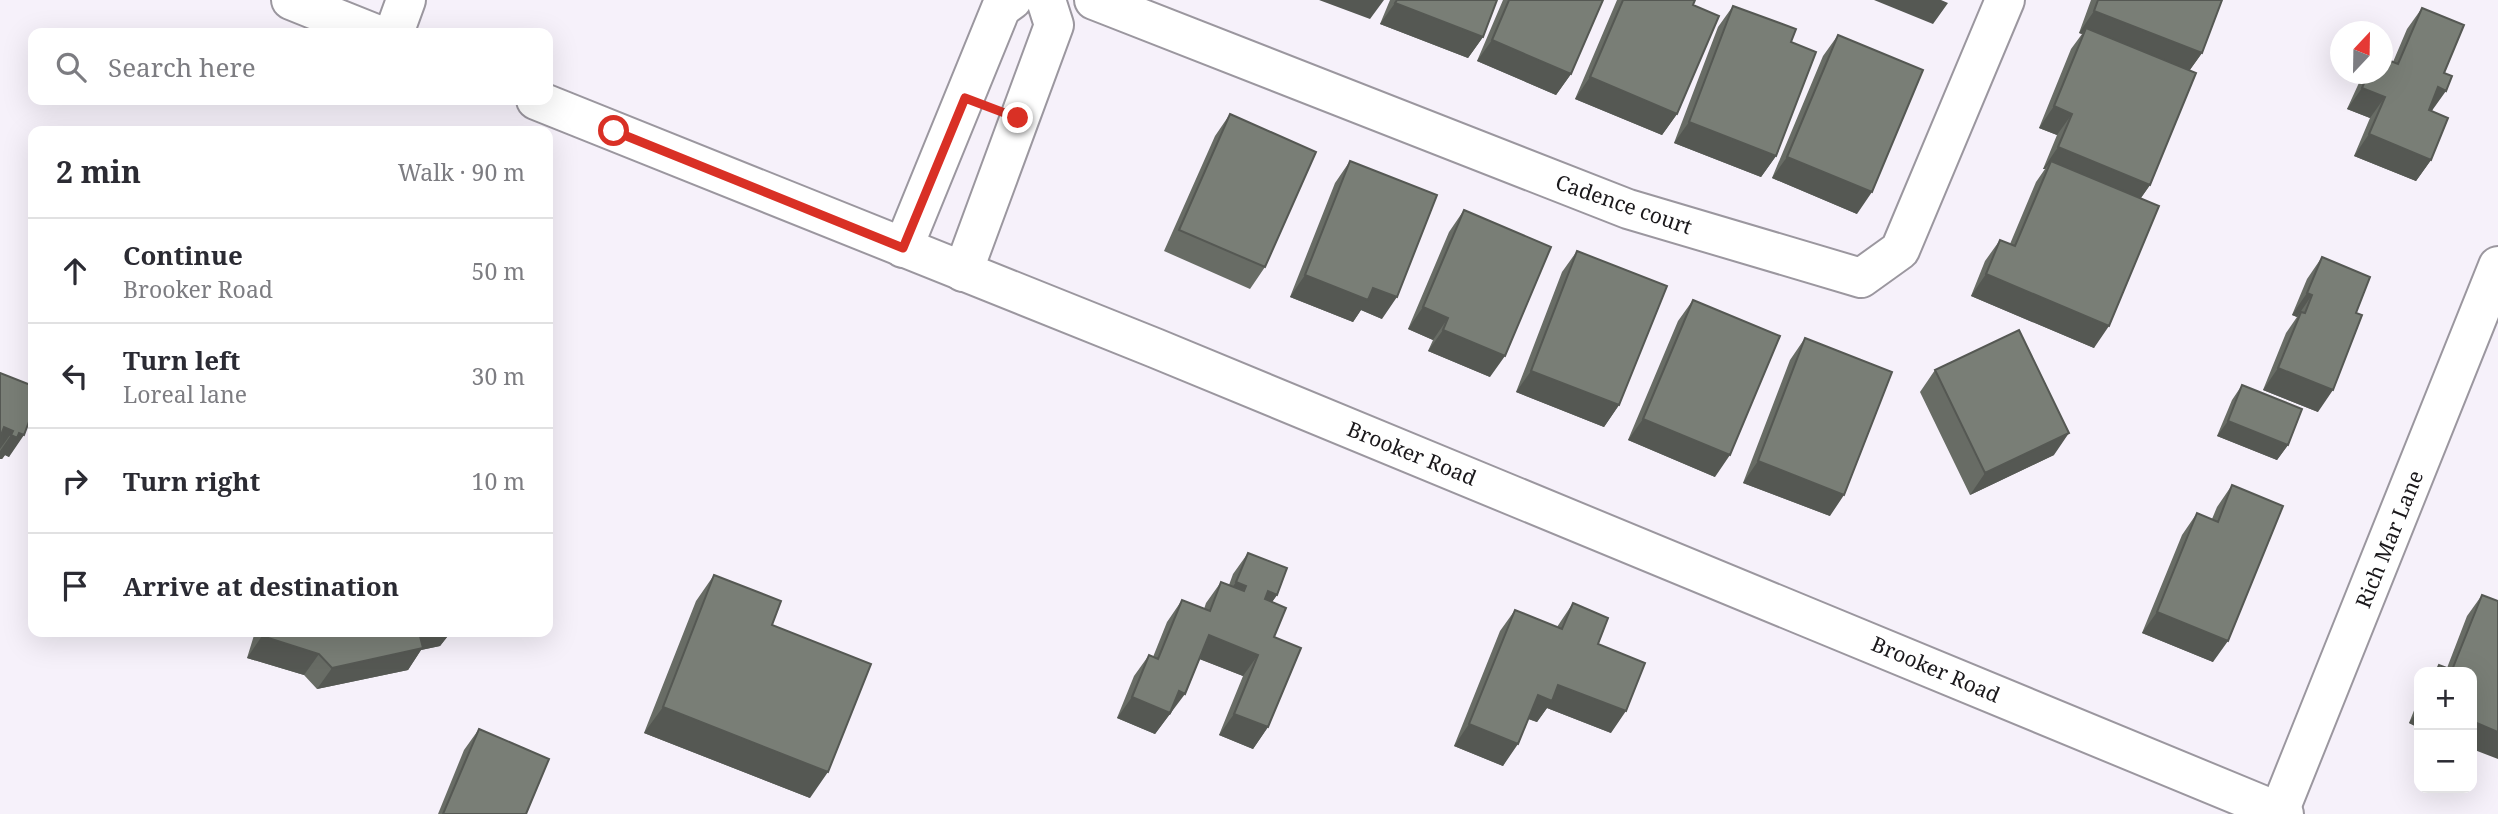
<!DOCTYPE html>
<meta charset="utf-8">
<style>
:root{--surface:#fff;--page:#f2f2f3;--text:#2b2b33;--muted:#7c7c81;--line:#e1e1e2}
body{margin:0;font-family:"Noto Serif",serif;background:var(--page);color:var(--text)}
.controls{position:absolute;right:21px;bottom:21px;display:grid;overflow:hidden;border-radius:14px;box-shadow:0 7px 28px #0002}
.controls button{width:63px;height:63px;display:grid;place-items:center;padding:0;border:0;border-bottom:2px solid var(--line);background:var(--surface);color:var(--text);font:35px sans-serif}
.compass{position:absolute;left:2330px;top:21px;width:63px;height:63px;border-radius:50%;background:var(--surface);box-shadow:0 7px 28px #0002;rotate:22deg}
.stop{position:absolute;width:21px;height:21px;margin:-16px;border:5px solid #d93025;border-radius:50%;background:#fff}
.stop.end{background:#d93025;border-color:#fff;box-shadow:0 2px 7px #0008}
.list{margin:0;padding:0;list-style:none}
h2{display:flex;justify-content:space-between;align-items:center;height:91px;margin:0;padding:0 28px;font-size:30px}
h2 small{font-size:23px;font-weight:400;color:var(--muted)}
.list li{display:grid;grid-template-columns:46px 1fr auto;gap:21px;align-items:center;box-sizing:border-box;height:105px;padding:0 28px;border-top:2px solid var(--line)}
.list b{display:block;font-size:26px;white-space:nowrap}
.list p{margin:0;font-size:23px;white-space:nowrap;color:var(--muted)}
.list em{font-size:23px;font-style:normal;color:var(--muted)}
.icon{flex:none;width:38px;height:38px;fill:none;stroke:currentColor;stroke-width:2;stroke-linecap:round;stroke-linejoin:round}
.map{position:relative;flex:none;width:2498px;height:814px;overflow:hidden}
.search{position:absolute;background:var(--surface);box-shadow:0 7px 28px #0002;left:28px;top:28px;width:525px;height:77px;display:flex;align-items:center;gap:18px;box-sizing:border-box;padding:0 24px;border-radius:14px;color:var(--muted);font-size:26px}
.panel{position:absolute;background:var(--surface);box-shadow:0 7px 28px #0002;left:28px;top:126px;width:525px;height:511px;border-radius:14px}
.map>svg:first-child{display:block}
.lines{fill:none;stroke-linecap:round;stroke-linejoin:round}
.street-casing{stroke:#9b979f;stroke-width:42}
.secondary-casing{stroke:#9b979f;stroke-width:42}
.street{stroke:#fff;stroke-width:38}
.secondary{stroke:#fff;stroke-width:38}
.wall{fill:#686c65}
.shaded-wall{fill:#555853}
.building{fill:#797e76;stroke:#555853;stroke-width:2}
.route{stroke:#d93025;stroke-width:9}
.labels{text-anchor:middle;dominant-baseline:central;stroke-width:6;stroke-linejoin:round;paint-order:stroke}
.street-label{font-size:21px;fill:#1a181b;stroke:#fff}
</style>
<div class="map">
<svg width="2498" height="814" viewBox="0 0 2498 814">
<rect width="100%" height="100%" fill="#f6f1fa"/>
<g class="lines">
<defs>
<path id="street" d="M1094,0L1628,209L1861,278L1900,250L2005,0
M394,33L406,0
M903,248L1001,8L1012,0
M963,272L1054,25L1046,0
M2279,812L2498,266"/>
<path id="secondary" d="M291,0L373,33
M536,100L1155,348L2284,814"/>
</defs>
<!-- street casing -->
<use href="#street" class="street-casing"/>
<!-- secondary casing -->
<use href="#secondary" class="secondary-casing"/>
<!-- street -->
<use href="#street" class="street"/>
<!-- secondary -->
<use href="#secondary" class="secondary"/>
</g>
<!-- wall -->
<path class="wall" d="M1390,0H1497L1483,37L1468,58L1380,24Z
M1503,0H1603L1571,74L1556,95L1477,61Z
M1617,0H1695L1693,5L1677,114L1662,135L1575,99Z
M2091,0H2222L2202,53L2189,71L2150,185L2141,198L2094,348L1971,296L1985,261L2000,240L2010,244L2036,182L2045,169H2043L2057,135L2039,128L2071,49L2082,34L2079,33Z
M1733,6L1791,42L1776,156L1761,177L1674,143L1718,27Z
M2422,8L2444,73L2432,111L2431,160L2416,181L2354,156L2370,118L2347,109L2363,74H2383L2393,62L2407,29Z
M1838,35L1857,214L1772,178L1823,56Z
M1230,114L1265,267L1250,289L1164,251L1215,136Z
M1350,161L1382,319L1361,310L1353,322L1290,297L1335,183Z
M1464,210L1490,377L1428,351L1433,340L1408,329L1449,232Z
M1577,251L1619,405L1604,427L1516,392L1562,272Z
M2322,257L2318,412L2263,390L2286,333L2297,317L2292,315L2307,279Z
M1693,300L1715,477L1628,440L1678,321Z
M1805,338L1830,516L1743,483L1790,360Z
M1935,370L2054,455L1970,495L1920,392Z
M0,373L33,386L9,457L5,455L2,459H0Z
M2242,385L2288,445L2277,460L2217,436L2232,400Z
M2232,485L2213,662L2142,633L2182,535L2197,513L2212,519L2217,507Z
M1248,553L1277,595L1272,602L1274,637L1268,727L1253,749L1219,735L1243,676L1200,659L1170,715H1169L1155,734L1117,718L1134,676L1149,655L1153,657L1167,622L1182,600L1204,609L1206,603L1221,582L1229,585L1233,574Z
M714,575L772,625L810,798L644,733L696,601Z
M2482,595L2472,672H2434L2439,665L2447,668L2467,616Z
M1573,603L1598,644L1611,733L1547,708L1537,722L1528,719L1503,766L1454,746L1500,631L1515,610L1557,627Z
M255,632H451L440,646L421,650L408,670L317,689L304,675L247,658Z
M2419,698V728L2409,723Z
M479,729L526,814H438L464,750Z"/>
<!-- shaded-wall -->
<path class="shaded-wall" d="M1319,0H1384L1370,19Z
M1874,0H1941L1948,3L1933,24Z
M1395,3L1483,37L1468,58L1380,24Z
M2094,11L2202,53L2187,74L2086,28L2082,34L2079,33Z
M1492,40L1571,74L1556,95L1477,61Z
M1590,77L1677,114L1662,135L1575,99Z
M2438,87L2446,91L2431,112L2423,109Z
M2362,88L2385,97L2370,118L2347,109Z
M2054,106L2072,114L2057,135L2039,128Z
M1689,122L1776,156L1761,177L1674,143Z
M2369,134L2431,160L2416,181L2354,156Z
M2058,147L2150,185L2135,206L2051,161L2045,169H2043Z
M1787,157L1872,192L1857,214L1772,178Z
M1986,274L2109,326L2094,348L1971,296Z
M1305,275L1373,288L1397,297L1382,319L1361,310L1353,322L1290,297Z
M2307,293L2312,295L2297,317L2292,315Z
M1423,307L1448,318L1433,340L1408,329Z
M1443,330L1505,356L1490,377L1428,351Z
M2278,368L2333,390L2318,412L2263,390Z
M1531,371L1619,405L1604,427L1516,392Z
M1643,419L1730,455L1715,477L1628,440Z
M2228,421L2288,445L2277,460L2217,436Z
M4,427L13,431L0,449V433Z
M19,433L24,435L9,457L5,455L2,459H0V451L11,435Z
M2069,433L2054,455L1970,495L1985,473Z
M1758,461L1844,495L1830,516L1743,483Z
M1236,582L1246,586L1231,608L1221,604Z
M1268,591L1277,595L1262,616L1253,613Z
M2157,612L2228,641L2213,662L2142,633Z
M419,632H451L440,646L421,650L408,670L317,689L332,668Z
M1209,635L1258,655L1243,676L1194,657Z
M262,636L319,654L304,675L247,658Z
M1558,685L1626,711L1611,733L1547,708L1537,722L1523,717L1538,695Z
M1179,691L1185,694L1155,734L1117,718L1132,697Z
M663,707L828,772L810,798L644,733Z
M2419,709V728L2409,723Z
M1234,714L1268,727L1253,749L1219,735Z
M2472,721L2498,732V759L2472,749Z
M1469,724L1518,744L1503,766L1454,746Z"/>
<!-- building -->
<path class="building" d="M1397,0H1497L1483,37L1395,3Z
M1509,0H1603L1571,74L1492,40Z
M1623,0H1695L1693,5L1719,16L1677,114L1590,77Z
M2098,0H2222L2202,53L2094,11Z
M1733,6L1796,29L1791,42L1816,52L1776,156L1689,122Z
M2422,8L2464,25L2444,73L2452,76L2446,91L2438,87L2429,110L2448,118L2431,160L2369,134L2385,97L2362,88L2368,74H2383V58L2398,64Z
M2086,28L2196,73L2150,185L2058,147L2072,114L2054,106Z
M1838,35L1923,70L1872,192L1787,157Z
M1230,114L1316,152L1265,267L1179,230Z
M1350,161L1437,195L1397,297L1373,288L1368,300L1305,275Z
M2051,161L2159,206L2109,326L1986,274L2000,240L2015,246Z
M1464,210L1551,247L1505,356L1443,330L1448,318L1423,307Z
M1577,251L1667,286L1619,405L1531,371Z
M2322,257L2370,277L2356,313L2362,315L2333,390L2278,368L2301,312L2305,313L2312,295L2307,293Z
M1693,300L1780,336L1730,455L1643,419Z
M2019,330L2069,433L1985,473L1935,370Z
M1805,338L1892,372L1844,495L1758,461Z
M0,373L33,386V411L24,435L19,433L17,438L11,435L13,431L4,427L0,438Z
M2242,385L2302,409L2288,445L2228,421Z
M2232,485L2283,506L2228,641L2157,612L2197,513L2218,522Z
M1248,553L1287,568L1277,595L1268,591L1265,599L1286,608L1274,637L1301,648L1268,727L1234,714L1258,655L1209,635L1185,694L1179,691L1170,713L1132,697L1149,655L1158,659L1182,600L1210,611L1221,582L1244,591L1246,586L1236,582Z
M714,575L781,601L772,625L871,664L828,772L663,707Z
M2482,595L2498,601V732L2472,721V672H2436L2439,665L2452,670Z
M1573,603L1608,618L1598,644L1645,663L1626,711L1558,685L1552,701L1538,695L1518,744L1469,724L1515,610L1562,629Z
M263,632H422H419L423,648L332,668L319,654L262,636Z
M479,729L549,759L526,814H443Z"/>
<g class="lines">
<!-- route -->
<path class="route" d="M614,131L903,248L965,98L1018,118"/>
</g>
<g class="labels">
<!-- street labels -->
<g class="street-label">
<text transform="translate(1624 204) rotate(19)">Cadence court</text>
<text transform="translate(1412 453) rotate(22)">Brooker Road</text>
<text transform="translate(2389 539) rotate(-68)">Rich Mar Lane</text>
<text transform="translate(1936 669) rotate(23)">Brooker Road</text>
</g>
</g>
</svg>
<div class="controls">
<button>+</button>
<button>−</button>
</div>
<svg class="compass" viewBox="-18 -18 36 36"><path d="M0-13l5 13h-10z" fill="#e53935"/><path d="M0 13l5-13h-10z" fill="#7c7c81"/></svg>
<div class="stop" style="left:614px;top:131px"></div>
<div class="stop end" style="left:1018px;top:118px"></div>
<div class="search"><svg class="icon" aria-label="search" viewBox="0 0 24 24"><circle cx="10" cy="10" r="6"/><path d="M15 15l6 6"/></svg>Search here</div>
<section class="panel">
<h2>2 min<small>Walk · 90 m</small></h2>
<ul class="list">
<li><svg class="icon" aria-label="ahead" viewBox="0 0 24 24"><path d="M12 20V5M6 11l6-6 6 6"/></svg><div><b>Continue</b><p>Brooker Road</p></div><em>50 m</em></li>
<li><svg class="icon" aria-label="left" viewBox="0 0 24 24"><path d="M17 20v-9H6M10 6l-5 5 5 5"/></svg><div><b>Turn left</b><p>Loreal lane</p></div><em>30 m</em></li>
<li><svg class="icon" aria-label="right" viewBox="0 0 24 24"><path d="M7 20v-9h11M14 6l5 5-5 5"/></svg><div><b>Turn right</b></div><em>10 m</em></li>
<li><svg class="icon" aria-label="arrive" viewBox="0 0 24 24"><path d="M6 21V4h12l-3 4 3 4H6"/></svg><div><b>Arrive at destination</b></div></li>
</ul>
</section>
</div>
